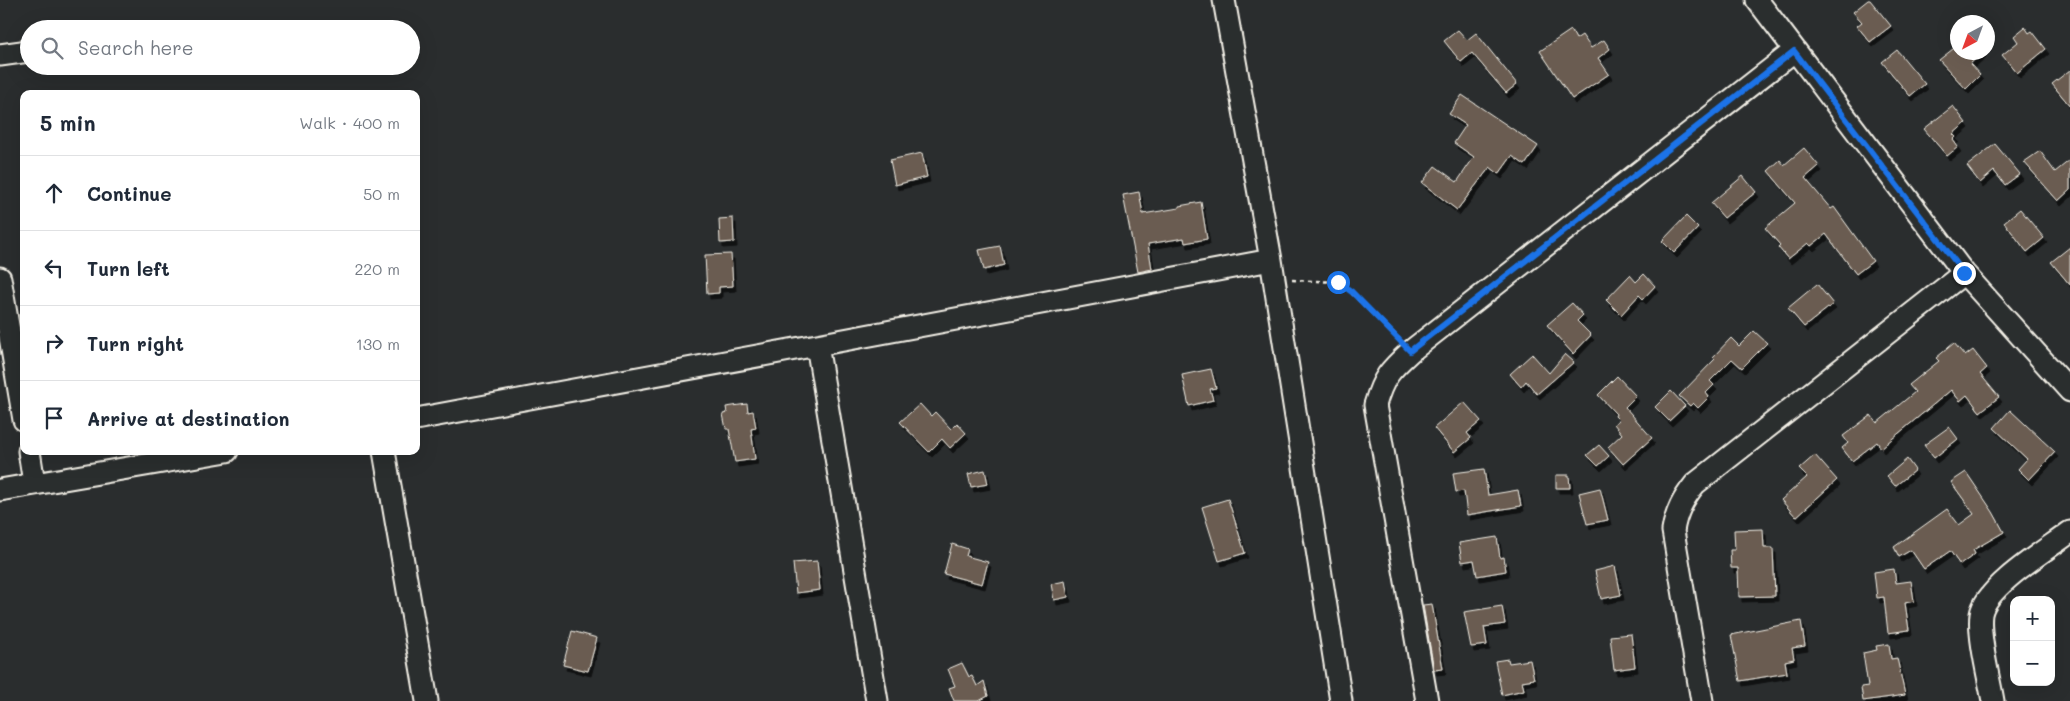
<!DOCTYPE html>
<meta charset="utf-8">
<style>
:root{--surface:#fff;--page:#f6f6f7;--text:#1f2937;--muted:#747a83;--line:#e0e1e3}
body{margin:0;font-family:Mali,sans-serif;background:var(--page);color:var(--text)}
.controls{position:absolute;right:15px;bottom:15px;display:grid;overflow:hidden;border-radius:10px;box-shadow:0 5px 20px #0002}
.controls button{width:45px;height:45px;display:grid;place-items:center;padding:0;border:0;border-bottom:1px solid var(--line);background:var(--surface);color:var(--text);font:25px sans-serif}
.compass{position:absolute;left:1950px;top:15px;width:45px;height:45px;border-radius:50%;background:var(--surface);box-shadow:0 5px 20px #0002;rotate:221deg}
.stop{position:absolute;width:15px;height:15px;margin:-11px;border:4px solid #1a73e8;border-radius:50%;background:#fff}
.stop.end{background:#1a73e8;border-color:#fff;box-shadow:0 1px 5px #0008}
.list{margin:0;padding:0;list-style:none}
h2{display:flex;justify-content:space-between;align-items:center;height:65px;margin:0;padding:0 20px;font-size:21px}
h2 small{font-size:16px;font-weight:400;color:var(--muted)}
.list li{display:grid;grid-template-columns:32px 1fr auto;gap:15px;align-items:center;box-sizing:border-box;height:75px;padding:0 20px;border-top:1px solid var(--line)}
.list b{display:block;font-size:19px;white-space:nowrap}
.list em{font-size:16px;font-style:normal;color:var(--muted)}
.icon{flex:none;width:28px;height:28px;fill:none;stroke:currentColor;stroke-width:2;stroke-linecap:round;stroke-linejoin:round}
.map{position:relative;flex:none;width:2070px;height:701px;overflow:hidden}
.search{position:absolute;background:var(--surface);box-shadow:0 5px 20px #0002;left:20px;top:20px;width:400px;height:55px;display:flex;align-items:center;gap:12px;box-sizing:border-box;padding:0 18px;border-radius:28px;color:var(--muted);font-size:19px}
.panel{position:absolute;background:var(--surface);box-shadow:0 5px 20px #0002;left:20px;top:90px;width:400px;height:365px;border-radius:10px}
.map>svg:first-child{display:block}
.building{fill:#6a5c51;stroke:#f4f1e8;filter:url(#shadow)}
.lines{fill:none;stroke-linecap:round;stroke-linejoin:round}
.minor-casing{stroke:#f4f1e8;stroke-width:25}
.path{stroke:#f4f1e8;stroke-width:2.5;stroke-dasharray:4 4;stroke-linecap:butt}
.minor{stroke:#2a2d2e;stroke-width:21}
.route{stroke:#1a73e8;stroke-width:6}
</style>
<div class="map">
<svg width="2070" height="701" viewBox="0 0 2070 701">
<defs>
<filter id="shadow"><feDropShadow dx="3" dy="5" stdDeviation="0" flood-color="#0009"/></filter>
</defs>
<rect width="100%" height="100%" fill="#2a2d2e"/>
<filter id="ink" filterUnits="userSpaceOnUse"><feTurbulence type="fractalNoise" baseFrequency=".02" numOctaves="2"/><feDisplacementMap in="SourceGraphic" scale="10" xChannelSelector="R" yChannelSelector="G"/><feConvolveMatrix kernelMatrix="1 2 1 2 8 2 1 2 1" color-interpolation-filters="sRGB"/></filter>
<g filter="url(#ink)">
<!-- building -->
<path class="building" d="M1868,0H1870L1891,26L1870,42L1857,26L1862,22L1853,12Z
M2025,27L2029,33L2032,31L2046,49L2017,73L2002,55L2018,42L2014,36Z
M1458,30L1467,40L1476,33L1517,84L1506,93L1472,53L1461,62L1444,41Z
M1571,30L1576,39L1582,35L1591,48L1604,40L1610,49L1598,58L1609,74L1572,99L1540,51Z
M1958,45V52H1983L1970,64L1980,75L1966,89L1939,60Z
M1897,50L1925,84L1910,96L1882,62Z
M2070,70V106L2052,84Z
M1462,95L1538,146L1525,165L1512,156L1499,174L1490,167L1457,210L1422,183L1435,166L1457,182L1474,157L1454,143L1466,125L1449,114Z
M1953,106L1966,123L1953,134L1956,137L1953,140L1958,147L1947,156L1924,129Z
M1995,144L2020,174L2005,185L1994,171L1980,183L1967,166Z
M1804,148L1819,166L1805,178L1831,209L1834,207L1873,261L1856,274L1826,234L1811,246L1808,243L1788,259L1778,247L1780,245L1765,228L1795,203L1768,171L1780,160L1784,165Z
M2040,151L2055,172L2070,160V190L2058,201L2024,162Z
M922,153L927,177L895,185L890,160Z
M1743,176L1756,192L1724,218L1711,203Z
M1139,192L1143,214L1179,208V206L1201,202L1207,239L1185,243L1184,238L1148,244L1152,269L1138,272L1123,195Z
M2020,209L2044,238L2027,252L2004,222Z
M1686,216L1698,228L1674,253L1662,241Z
M733,218L734,242L720,243L719,219Z
M1000,246L1004,265L984,270L979,250Z
M2070,247V285L2051,262Z
M731,254L733,286L719,287V293L707,294L705,255Z
M1644,274L1655,286L1643,299L1639,295L1621,315L1606,300L1630,275L1636,282Z
M1817,284L1833,304L1804,327L1788,308Z
M1572,303L1583,315L1577,321L1591,335L1573,354L1547,325Z
M1754,331L1767,343L1742,368L1732,359L1710,381L1714,385L1706,393L1709,397L1698,408L1693,403L1690,406L1679,396L1715,359L1713,357L1731,338L1739,346Z
M1954,343L1965,356L1973,350L1987,368L1980,374L1999,397L1980,412L1967,395L1960,401L1951,390L1881,448L1877,442L1852,461L1842,448L1848,443L1843,436L1871,415L1877,423L1915,392L1909,385L1939,361L1936,358Z
M1532,354L1549,373L1565,354L1574,362L1537,394L1526,381L1521,387L1510,374Z
M1211,369L1216,388L1210,389L1213,400L1189,406L1182,375Z
M1617,376L1636,396L1625,407L1652,438L1623,464L1608,447L1622,434L1614,424L1619,420L1615,416L1616,414L1598,395Z
M1671,391L1685,406L1669,421L1655,407Z
M1464,402L1481,421L1467,433L1471,438L1454,452L1434,428Z
M747,404L748,412L753,411L756,428L751,429L755,459L735,462L729,429H726L723,414L727,413L726,407Z
M920,404L931,416L935,412L951,429L957,423L966,433L950,448L942,439L929,452L900,422Z
M2010,410L2055,452L2029,480L2018,469L2027,459L1994,428Z
M1949,427L1958,439L1934,458L1924,445Z
M1599,445L1609,456L1598,466L1587,455Z
M1815,455L1837,480L1796,517L1781,500L1807,477L1799,469Z
M1907,459L1915,470L1895,486L1887,476Z
M1484,469L1488,495L1518,490L1521,506L1467,515L1464,491L1456,492L1453,473Z
M985,470L988,484L971,487L968,474Z
M1966,472L1993,512L2004,532L1973,550L1975,554L1960,565L1950,551L1924,569L1911,550L1899,557L1894,547L1947,509L1959,525L1974,514L1951,482Z
M1556,475H1569L1570,488H1556Z
M1600,488L1608,520L1587,524L1579,493Z
M1228,499L1245,553L1219,561L1202,507Z
M1763,529L1764,548H1773L1775,596L1739,597L1738,568H1731L1730,550H1735L1734,530Z
M1497,537L1500,558L1504,557L1506,571L1477,576L1474,560L1462,562L1459,543Z
M952,544L968,549L966,556L988,562L982,584L944,574Z
M817,561L820,590L796,593L793,563Z
M1615,566L1621,595L1601,599L1595,571Z
M1894,569L1896,583L1911,581L1914,601L1905,603L1909,630L1888,633L1884,597L1877,598L1874,572Z
M1065,581L1068,597L1054,600L1051,584Z
M1432,604L1443,669L1434,670L1423,605Z
M1502,606L1505,624L1484,627L1487,645L1471,647L1464,612Z
M1801,621L1805,646L1792,648L1794,659L1785,661L1787,673L1740,681L1731,635Z
M572,631L597,638L588,671L563,665Z
M1631,634L1635,667L1614,670L1610,636Z
M1889,644L1891,659L1897,658L1905,695L1863,701L1861,687L1868,686L1863,653L1877,650L1876,646Z
M1508,659L1509,663L1530,660L1534,679L1522,681L1524,690L1502,695L1495,661Z
M962,663L969,677L972,676L977,686L984,681L988,696L979,701H954L949,688L955,686L948,669Z"/>
<g class="lines">
<defs>
<path id="minor" d="M1224,0L1271,260L1341,701
M1757,0L1964,273L2070,391
M0,55L29,51
M0,278L24,420
M817,345L1271,260
M416,419L817,345L877,701
M29,451L34,483
M384,451L427,701
M0,490L227,451
M1427,701L1375,405C1383,377 1390,370 1411,351L1794,51
M1702,701L1673,531C1676,512 1683,499 1695,484L1964,273
M1993,701C1989,678 1978,636 1981,614C1986,586 2048,549 2070,532"/>
</defs>
<!-- minor casing -->
<use href="#minor" class="minor-casing"/>
<!-- path -->
<path class="path" d="M1292,280L1337,282L1345,286L1399,339"/>
<!-- minor -->
<use href="#minor" class="minor"/>
</g>
</g>
<g class="lines" filter="url(#ink)">
<!-- route -->
<path class="route" d="M1338,282L1352,292L1410,351L1794,51L1964,273"/>
</g>
</svg>
<div class="controls">
<button>+</button>
<button>−</button>
</div>
<svg class="compass" viewBox="-18 -18 36 36"><path d="M0-13l5 13h-10z" fill="#e53935"/><path d="M0 13l5-13h-10z" fill="#747a83"/></svg>
<div class="stop" style="left:1338px;top:282px"></div>
<div class="stop end" style="left:1964px;top:273px"></div>
<div class="search"><svg class="icon" aria-label="search" viewBox="0 0 24 24"><circle cx="10" cy="10" r="6"/><path d="M15 15l6 6"/></svg>Search here</div>
<section class="panel">
<h2>5 min<small>Walk · 400 m</small></h2>
<ul class="list">
<li><svg class="icon" aria-label="ahead" viewBox="0 0 24 24"><path d="M12 20V5M6 11l6-6 6 6"/></svg><div><b>Continue</b></div><em>50 m</em></li>
<li><svg class="icon" aria-label="left" viewBox="0 0 24 24"><path d="M17 20v-9H6M10 6l-5 5 5 5"/></svg><div><b>Turn left</b></div><em>220 m</em></li>
<li><svg class="icon" aria-label="right" viewBox="0 0 24 24"><path d="M7 20v-9h11M14 6l5 5-5 5"/></svg><div><b>Turn right</b></div><em>130 m</em></li>
<li><svg class="icon" aria-label="arrive" viewBox="0 0 24 24"><path d="M6 21V4h12l-3 4 3 4H6"/></svg><div><b>Arrive at destination</b></div></li>
</ul>
</section>
</div>
